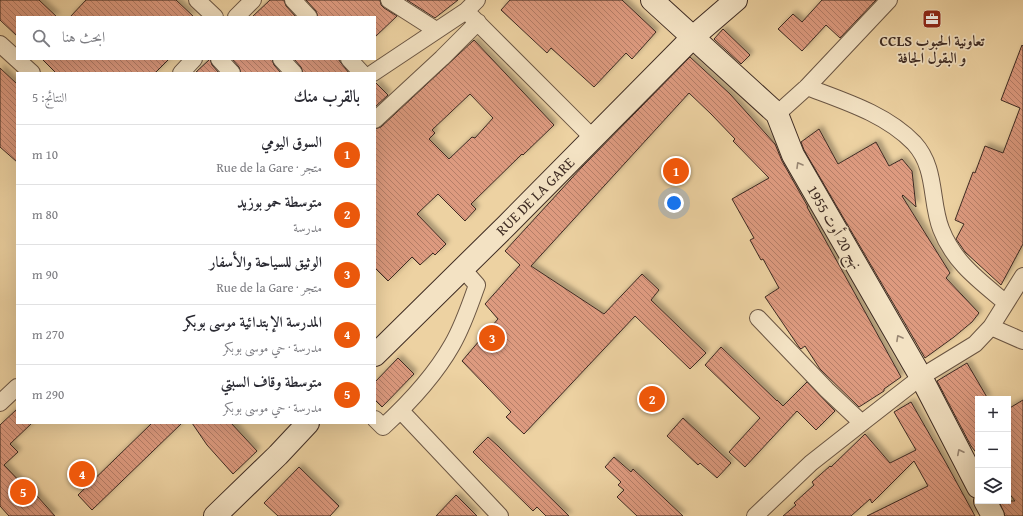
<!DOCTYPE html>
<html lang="ar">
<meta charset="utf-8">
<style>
:root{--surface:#fff;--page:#f7f7f7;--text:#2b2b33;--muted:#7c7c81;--line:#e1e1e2;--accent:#ea580c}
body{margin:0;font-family:"Gentium Book Plus",Amiri,serif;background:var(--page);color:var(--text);direction:rtl}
.controls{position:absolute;right:12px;bottom:12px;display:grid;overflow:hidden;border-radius:0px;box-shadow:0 4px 16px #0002}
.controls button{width:36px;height:36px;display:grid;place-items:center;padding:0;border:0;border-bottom:1px solid var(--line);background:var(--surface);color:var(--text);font:20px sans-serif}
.you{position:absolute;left:674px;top:203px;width:14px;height:14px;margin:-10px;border:3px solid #fff;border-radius:50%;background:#1a73e8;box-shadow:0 0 0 6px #1a73e833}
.badge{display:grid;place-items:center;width:26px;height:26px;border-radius:50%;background:var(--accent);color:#fff;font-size:13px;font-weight:700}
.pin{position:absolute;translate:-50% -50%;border:2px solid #fff;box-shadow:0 1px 4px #0006}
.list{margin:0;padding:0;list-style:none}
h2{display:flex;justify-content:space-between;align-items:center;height:52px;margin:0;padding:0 16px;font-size:17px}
h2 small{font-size:13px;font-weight:400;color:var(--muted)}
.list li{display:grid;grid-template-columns:26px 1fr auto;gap:12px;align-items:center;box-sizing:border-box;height:60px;padding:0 16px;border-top:1px solid var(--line)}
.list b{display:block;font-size:15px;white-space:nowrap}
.list p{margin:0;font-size:13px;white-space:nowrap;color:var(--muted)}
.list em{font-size:13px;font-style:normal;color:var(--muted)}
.icon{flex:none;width:22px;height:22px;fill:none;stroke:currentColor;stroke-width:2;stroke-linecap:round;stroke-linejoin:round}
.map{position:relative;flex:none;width:1023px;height:516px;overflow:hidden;direction:ltr}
.search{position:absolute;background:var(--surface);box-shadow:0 4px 16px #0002;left:16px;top:16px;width:360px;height:44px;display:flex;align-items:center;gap:10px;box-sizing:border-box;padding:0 14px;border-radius:0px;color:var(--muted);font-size:15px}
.panel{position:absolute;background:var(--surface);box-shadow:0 4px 16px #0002;left:16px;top:72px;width:360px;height:352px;border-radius:0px;direction:rtl}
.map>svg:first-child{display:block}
.building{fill:url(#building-back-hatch);stroke:#3e2b23;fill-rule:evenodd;filter:url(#shadow)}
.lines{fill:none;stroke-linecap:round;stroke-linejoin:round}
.street-casing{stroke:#6a5543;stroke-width:18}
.secondary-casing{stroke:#3e2b23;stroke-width:24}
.street{stroke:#f3e2c3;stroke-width:16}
.secondary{stroke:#f3e2c3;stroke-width:22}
.oneway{stroke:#988673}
.labels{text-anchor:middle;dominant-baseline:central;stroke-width:3.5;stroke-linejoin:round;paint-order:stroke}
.poi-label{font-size:15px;font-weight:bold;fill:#3e2b23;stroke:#f3e2c3}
.street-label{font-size:15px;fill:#3e2b23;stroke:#f3e2c3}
</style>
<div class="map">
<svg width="1023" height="516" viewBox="0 0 1023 516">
<defs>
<pattern id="building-back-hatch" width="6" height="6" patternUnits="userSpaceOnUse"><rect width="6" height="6" fill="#dd9a7f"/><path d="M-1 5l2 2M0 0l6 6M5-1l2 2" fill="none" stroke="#b57e68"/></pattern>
<filter id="shadow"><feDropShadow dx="3.5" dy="-3.5" stdDeviation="2" flood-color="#0004"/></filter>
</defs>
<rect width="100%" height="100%" fill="#edd2a2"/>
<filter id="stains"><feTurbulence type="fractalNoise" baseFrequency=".005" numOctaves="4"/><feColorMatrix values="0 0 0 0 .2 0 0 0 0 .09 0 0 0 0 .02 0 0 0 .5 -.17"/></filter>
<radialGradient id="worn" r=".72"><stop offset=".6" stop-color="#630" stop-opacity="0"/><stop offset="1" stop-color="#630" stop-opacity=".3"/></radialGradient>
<!-- building -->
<path class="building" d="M0,0H39L57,17H17V36L0,20Z
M86,0H176L194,17H70Z
M270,0H284L286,6L296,17H252Z
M306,0H380L381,5L384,8L397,16L375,37V17H318L316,11Z
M407,0H458L435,18Z
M510,0H622L656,32L632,59L626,53L594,87L551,48L547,53L501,10Z
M822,0H876L840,38L826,25L802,51L778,29L793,14L802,22Z
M723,29L750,55L741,64L714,39Z
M474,40L554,125L523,155L522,154L471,204L476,209L465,221L438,194L417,214L446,244L435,255L433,253L420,265L412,257L388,281L375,268V129L381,127ZM470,94L493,118L475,138L472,137L449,159L429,139L435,133L432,130Z
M1022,45L1023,46V244L1001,285L965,252L961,246L956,239L964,224L955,220L973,172L975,173L985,146L1003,153L1020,108L1001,100Z
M690,57L730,94L775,144L782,161L808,207H807L901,377L884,389V391L859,407L820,369L805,346L801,349L799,347L765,297L779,288L763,259L761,260L750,240L754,238L732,199L769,178L733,141L735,139L711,114L689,93L531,266L604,314L642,274L659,290L651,300L706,353L690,369L635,316L524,434L506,417L511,412L462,361L498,319L485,304L520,265L505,251L582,167Z
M42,59H169L155,73H56Z
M210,59L212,65L219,73H195Z
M232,59H272L274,65L281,73H241L239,67Z
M294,59H338L349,73H303L301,67Z
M0,68L17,84V162L0,147Z
M375,82L388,95L375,107Z
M819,129L838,164L876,142L889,166L902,159L912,171L916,207L903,195L902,196L950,273L946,278L979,313L972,322L954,337L925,358L804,150L801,142Z
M721,347L777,401V400L783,406L807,382L835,411L816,430L797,411L745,467L729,452L760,418L705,365Z
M398,358L414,374L382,407L375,400V382Z
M967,363L988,399H978V455L971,446L937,381Z
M1023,400V516H1005L999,501H1015L1008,492V409Z
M911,402L946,463L975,516H867L928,486L914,461L872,503L870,499L851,516H783L796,505L794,503L814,485L812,482L830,466L831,467L865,434L890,463L916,450L894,412Z
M17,409V423H32L10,444L18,452L4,465L26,488L28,486L55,516H9L0,506V425Z
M683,418L731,463L717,478L700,463L698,465L667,436Z
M152,423H182L92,510L78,495Z
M192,423H231L257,451L233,474L207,445Z
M488,437L498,446L569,516H546L537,507L533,511L473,452Z
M614,457L631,472L633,469L683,516H637L617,497L624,490L618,485L621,482L605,467Z
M299,467L339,506L330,516H278L264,503Z
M456,495L477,516H436Z"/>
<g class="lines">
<defs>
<path id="street" d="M197,0L215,17
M293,0L309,17
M389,0L436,30
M466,11L593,138
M236,17L253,0
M0,44L32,73
M219,59L232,73
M281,59L294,73
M349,59L362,73
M181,73L194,59
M373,73L466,11L477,0
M807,87C844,101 886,114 914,143C937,168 930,201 941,229C954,263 980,281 1006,303
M777,114L807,87L889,0
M375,120L442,58L478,22
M758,318L827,390L862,423
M991,327L1023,341
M0,403L17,387
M401,411L500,516
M375,419L383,427C408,404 435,375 452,345C463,326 470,305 477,285L462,268
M755,516L811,463L858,426L921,377L975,344L991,327L1023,276"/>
<path id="secondary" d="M652,0L777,114L793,155L921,377L978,487
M375,355L507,225L693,37L736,0
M985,501L993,516
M215,516L278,455L308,423"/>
</defs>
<!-- street casing -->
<use href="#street" class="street-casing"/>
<!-- secondary casing -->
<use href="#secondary" class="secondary-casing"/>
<!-- street -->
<use href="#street" class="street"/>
<!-- secondary -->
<use href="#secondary" class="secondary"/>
</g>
<!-- one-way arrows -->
<defs><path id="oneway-chevron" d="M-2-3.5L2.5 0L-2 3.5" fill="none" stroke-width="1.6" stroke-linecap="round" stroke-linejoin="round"/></defs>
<g class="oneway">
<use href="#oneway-chevron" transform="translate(799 165) rotate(-120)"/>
<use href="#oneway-chevron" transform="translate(899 338) rotate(-119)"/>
<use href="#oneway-chevron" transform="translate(960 452) rotate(-117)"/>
</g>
<!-- icons -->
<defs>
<symbol id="office-square" viewBox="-11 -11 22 22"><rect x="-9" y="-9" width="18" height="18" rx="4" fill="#8f2418" stroke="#f3e2c3"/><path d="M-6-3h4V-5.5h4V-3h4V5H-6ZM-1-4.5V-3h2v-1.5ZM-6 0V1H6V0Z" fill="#fff"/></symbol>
</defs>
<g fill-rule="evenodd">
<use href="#office-square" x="921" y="8" width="22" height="22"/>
</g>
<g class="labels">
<!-- poi labels -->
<g class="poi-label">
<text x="932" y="40">CCLS تعاونية الحبوب<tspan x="932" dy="17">و البقول الجافة</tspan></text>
</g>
<!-- street labels -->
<g class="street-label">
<text transform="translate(535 196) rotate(-45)">RUE DE LA GARE</text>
<text transform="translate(835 227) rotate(60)">نهج 20 أوت 1955</text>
</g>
</g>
<rect width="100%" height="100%" filter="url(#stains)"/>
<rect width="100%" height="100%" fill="url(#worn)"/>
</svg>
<div class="controls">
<button>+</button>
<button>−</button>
<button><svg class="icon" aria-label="layers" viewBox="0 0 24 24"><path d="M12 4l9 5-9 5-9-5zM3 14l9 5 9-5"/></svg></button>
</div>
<div class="you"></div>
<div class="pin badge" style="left:676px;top:171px">1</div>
<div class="pin badge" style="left:652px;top:399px">2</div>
<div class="pin badge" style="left:492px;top:338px">3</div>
<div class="pin badge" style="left:82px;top:474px">4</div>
<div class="pin badge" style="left:23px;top:492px">5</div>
<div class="search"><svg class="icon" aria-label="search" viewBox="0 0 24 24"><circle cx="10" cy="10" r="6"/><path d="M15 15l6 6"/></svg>ابحث هنا</div>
<section class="panel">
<h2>بالقرب منك<small>النتائج: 5</small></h2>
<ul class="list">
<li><span class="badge">1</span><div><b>السوق اليومي</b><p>متجر · Rue de la Gare</p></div><em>10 m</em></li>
<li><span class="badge">2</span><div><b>متوسطة حمو بوزيد</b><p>مدرسة</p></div><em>80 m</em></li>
<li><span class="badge">3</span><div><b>الوثيق للسياحة والأسفار</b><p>متجر · Rue de la Gare</p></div><em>90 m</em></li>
<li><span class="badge">4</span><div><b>المدرسة الإبتدائية موسى بوبكر</b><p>مدرسة · حي موسى بوبكر</p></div><em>270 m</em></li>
<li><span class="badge">5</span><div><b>متوسطة وقاف السبتي</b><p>مدرسة · حي موسى بوبكر</p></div><em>290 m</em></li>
</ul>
</section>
</div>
